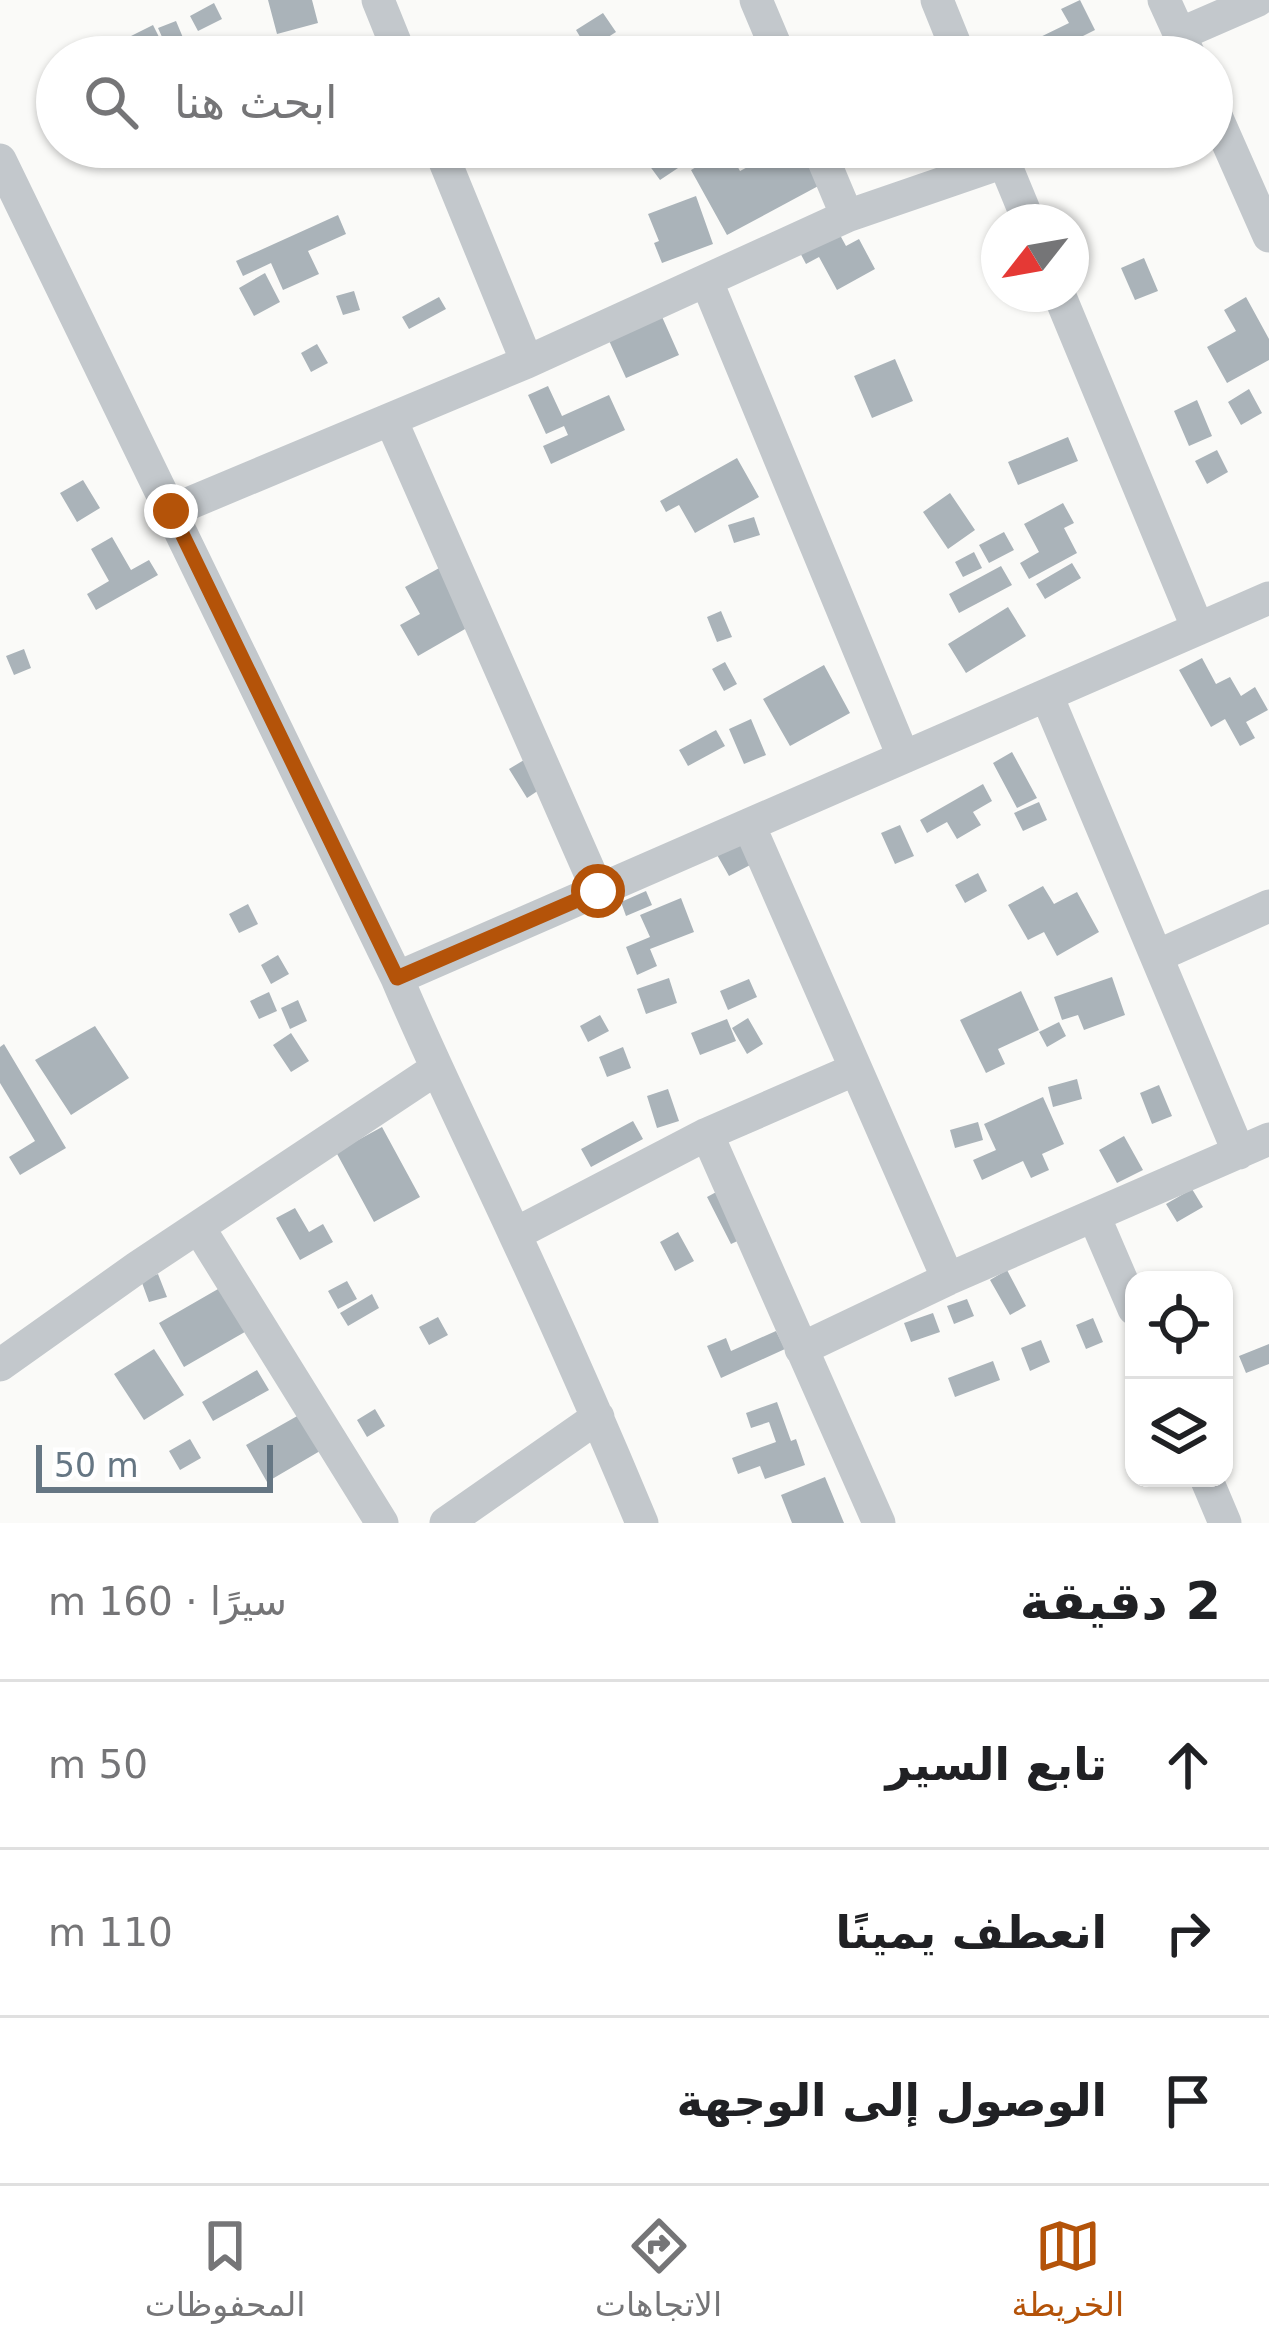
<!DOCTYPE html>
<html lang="ar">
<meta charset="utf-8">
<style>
:root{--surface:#fff;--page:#f2f2f2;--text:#202124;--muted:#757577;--line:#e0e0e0;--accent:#b45309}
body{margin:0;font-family:"DejaVu Sans","Noto Naskh Arabic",sans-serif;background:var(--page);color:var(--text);direction:rtl}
.controls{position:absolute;right:36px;bottom:36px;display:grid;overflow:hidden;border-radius:24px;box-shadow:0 3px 9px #0004}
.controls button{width:108px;height:108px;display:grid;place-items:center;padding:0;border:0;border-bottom:3px solid var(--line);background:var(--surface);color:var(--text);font:60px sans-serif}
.compass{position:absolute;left:981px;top:204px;width:108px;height:108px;border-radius:50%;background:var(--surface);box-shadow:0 3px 9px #0004;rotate:239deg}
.scale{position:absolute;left:36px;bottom:30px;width:237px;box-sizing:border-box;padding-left:12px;border:6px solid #657683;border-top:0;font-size:33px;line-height:42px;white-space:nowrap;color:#657683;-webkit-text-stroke:9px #fff;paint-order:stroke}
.stop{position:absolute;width:36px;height:36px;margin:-27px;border:9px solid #b45309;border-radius:50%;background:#fff}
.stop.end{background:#b45309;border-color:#fff;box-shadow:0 3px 12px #0008}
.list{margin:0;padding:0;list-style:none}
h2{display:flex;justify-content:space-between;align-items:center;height:156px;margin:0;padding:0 48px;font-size:51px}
h2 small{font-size:39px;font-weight:400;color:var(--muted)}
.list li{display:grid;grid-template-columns:78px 1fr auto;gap:36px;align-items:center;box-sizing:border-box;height:168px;padding:0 48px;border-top:3px solid var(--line)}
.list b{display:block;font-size:45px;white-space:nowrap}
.list em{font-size:39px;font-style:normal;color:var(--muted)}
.icon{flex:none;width:66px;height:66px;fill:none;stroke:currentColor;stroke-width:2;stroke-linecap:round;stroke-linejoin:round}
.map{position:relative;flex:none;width:1269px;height:1523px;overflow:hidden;direction:ltr}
.search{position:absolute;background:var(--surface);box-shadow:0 3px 9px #0004;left:36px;right:36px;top:36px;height:132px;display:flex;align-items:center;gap:30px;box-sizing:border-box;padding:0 42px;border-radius:66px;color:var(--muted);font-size:45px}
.sheet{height:660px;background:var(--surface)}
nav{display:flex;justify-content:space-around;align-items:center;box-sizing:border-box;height:168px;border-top:3px solid var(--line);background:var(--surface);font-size:33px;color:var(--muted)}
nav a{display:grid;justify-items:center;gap:6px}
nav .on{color:var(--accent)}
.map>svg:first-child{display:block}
.building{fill:#aab3b9}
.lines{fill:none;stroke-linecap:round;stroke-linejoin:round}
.minor{stroke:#c3c8cc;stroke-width:33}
.route{stroke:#b45309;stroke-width:15}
</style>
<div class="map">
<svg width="1269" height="1523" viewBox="0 0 1269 1523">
<rect width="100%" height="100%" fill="#fafaf8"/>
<!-- building -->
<path class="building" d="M268,0H312L318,23L277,34Z
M1080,0L1095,30L1041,57H1033L1026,44L1069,23L1061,9Z
M214,3L222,19L198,31L190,16Z
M603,13L616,32L588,50L576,30Z
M176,21L189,52L171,57L158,28Z
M153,25L164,47L143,57H137L127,38Z
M1134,36L1144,50L1134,57H1118L1113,50Z
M210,147H267L218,167Z
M785,147H802L822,184L727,235L691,170L728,149L740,171Z
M667,153L678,168L660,180L649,165Z
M696,196L713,244L662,263L654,243L659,241L648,214Z
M338,215L346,234L308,251L319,274L283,290L271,263L243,276L236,261Z
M835,226L846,246L859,239L875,269L837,290L819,257L806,264L797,247Z
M1144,258L1158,291L1135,300L1121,268Z
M265,273L280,302L254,316L239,288Z
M354,291L360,310L343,315L336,296Z
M439,297L446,309L409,329L402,317Z
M1246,297L1269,339V360L1227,383L1207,347L1236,331L1224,310Z
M659,310L679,355L626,378L606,334Z
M317,344L328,363L311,372L301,353Z
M895,359L913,401L872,418L854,376Z
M548,386L562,416L609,395L625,430L551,464L543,446L568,435L564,426L546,434L528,395Z
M1249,389L1262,413L1241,425L1228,402Z
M1197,400L1212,436L1189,446L1174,411Z
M1068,437L1078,461L1018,485L1008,462Z
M1217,450L1228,472L1207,484L1195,461Z
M737,458L759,497L695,533L679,505L666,512L660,501Z
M83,480L100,508L77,522L60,493Z
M950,493L975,530L948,549L923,512Z
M1063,503L1074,523L1064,528L1077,553L1029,579L1020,563L1039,552L1024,524Z
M754,517L760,535L734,543L728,525Z
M1004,532L1014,550L989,563L979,545Z
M112,537L131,570L149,560L158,575L96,610L87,594L109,581L91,549Z
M974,552L982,568L963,577L955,562Z
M1072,563L1081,578L1045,599L1036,584Z
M1001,566L1012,585L959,613L949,594Z
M441,567L479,621L418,656L400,625L420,614L405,587Z
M1008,607L1026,636L966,673L948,644Z
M721,611L732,637L717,642L707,617Z
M24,649L31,668L14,675L6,656Z
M1202,658L1216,684L1230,677L1241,696L1255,687L1268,710L1246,722L1255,738L1240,746L1225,719L1211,727L1179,670Z
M725,662L737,684L724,691L712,669Z
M824,665L850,713L790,746L763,699Z
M751,719L766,755L744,764L729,729Z
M716,730L725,746L688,766L679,750Z
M1012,752L1037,798L1017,808L993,763Z
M524,760L542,788L527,798L509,769Z
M983,784L992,801L973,812L981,825L957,839L947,822L927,833L920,820Z
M1039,802L1047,820L1023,831L1014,813Z
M900,825L914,856L895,864L881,833Z
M737,833L754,863L729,876L712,846Z
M978,873L987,891L965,903L955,885Z
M1043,886L1054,904L1077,892L1099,932L1057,956L1044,932L1028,940L1008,905Z
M646,891L652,905L626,916L621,902Z
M681,898L694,932L650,949L657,966L637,975L626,947L650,937L640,915Z
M248,904L258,924L239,933L229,914Z
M278,955L289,974L271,984L261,965Z
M1112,977L1125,1015L1084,1030L1078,1015L1062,1020L1054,997Z
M669,978L677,1003L646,1014L637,989Z
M749,979L757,997L728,1010L720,991Z
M1021,991L1039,1030L998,1049L1005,1064L986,1073L960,1020Z
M269,992L277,1011L259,1019L250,1001Z
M298,1000L307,1021L290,1029L281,1008Z
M600,1015L609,1031L588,1042L580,1026Z
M748,1018L763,1044L747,1054L732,1028Z
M727,1019L736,1041L700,1055L691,1033Z
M1059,1022L1066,1036L1047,1047L1039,1032Z
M95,1026L129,1078L71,1115L35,1060Z
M291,1033L309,1061L291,1072L273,1045Z
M4,1044L66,1148L20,1175L9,1157L35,1141L0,1083V1047Z
M623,1047L631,1068L607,1077L599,1057Z
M1077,1079L1082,1099L1053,1107L1048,1087Z
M1159,1085L1172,1116L1152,1124L1140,1093Z
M668,1089L679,1121L657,1128L647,1096Z
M1043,1097L1064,1144L1042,1154L1049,1170L1031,1178L1023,1161L982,1180L973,1160L996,1150L984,1124Z
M633,1121L643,1139L591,1167L581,1149Z
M978,1122L983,1140L955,1148L950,1130Z
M382,1127L420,1197L374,1222L336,1152Z
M1124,1136L1143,1170L1117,1183L1099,1150Z
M1192,1189L1203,1207L1177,1222L1166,1204Z
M720,1190L744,1238L731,1244L707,1197Z
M295,1208L309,1232L323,1224L333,1242L300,1260L276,1218Z
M678,1232L694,1261L675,1271L660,1242Z
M1007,1270L1026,1306L1010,1315L990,1280Z
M158,1274L167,1297L149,1302L141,1280Z
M347,1281L357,1299L338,1309L328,1291Z
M225,1285L250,1329L184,1367L159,1323Z
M372,1294L379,1308L348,1326L340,1313Z
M967,1299L974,1316L954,1324L947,1306Z
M933,1313L940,1332L911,1342L904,1323Z
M438,1317L448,1335L429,1345L419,1327Z
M1093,1318L1103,1342L1086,1349L1076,1325Z
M776,1331L785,1349L721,1378L707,1346L726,1338L731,1351Z
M1041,1340L1050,1362L1030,1371L1021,1348Z
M1269,1344V1364L1246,1373L1239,1356Z
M154,1349L184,1395L144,1420L114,1374Z
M993,1361L1000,1380L955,1397L948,1378Z
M257,1370L269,1390L213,1421L202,1402Z
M777,1402L791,1441L796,1439L805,1465L765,1479L760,1466L738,1474L732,1458L776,1442L769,1422L751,1428L746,1413Z
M375,1409L385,1426L367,1437L357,1420Z
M299,1415L320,1451L267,1482L246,1445Z
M190,1439L201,1458L180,1470L169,1451Z
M825,1477L844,1523H792L781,1495Z"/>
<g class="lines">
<!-- minor -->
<path class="minor" d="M378,0L401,57
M756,0L780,57
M937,0L960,57
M1164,0L1190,57
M1180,34L1258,0
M1212,107L1269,236
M439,147L527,362
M818,147L847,216
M998,147L1029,222
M0,160L397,978C434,1066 476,1150 516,1237C560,1331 602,1427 642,1523
M707,282L903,756
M1059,294L1198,629
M391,420L598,891
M171,511L527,362L847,216L1004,162
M1047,696L1239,1153
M749,825L948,1279
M1157,956L1269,906
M397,978L1269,598
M707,1134L879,1523
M1094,1216L1134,1309
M199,1228L382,1523
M515,1234L707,1134L856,1069
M801,1349L948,1279L1269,1139
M0,1365L138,1267L436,1069
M1206,1478L1225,1523
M446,1523L598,1417"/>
</g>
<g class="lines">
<!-- route -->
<path class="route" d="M171,511L397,978L598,891"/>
</g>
</svg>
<div class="controls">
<button><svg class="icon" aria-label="locate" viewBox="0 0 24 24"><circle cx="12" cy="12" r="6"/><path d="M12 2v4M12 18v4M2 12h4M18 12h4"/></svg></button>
<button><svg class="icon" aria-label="layers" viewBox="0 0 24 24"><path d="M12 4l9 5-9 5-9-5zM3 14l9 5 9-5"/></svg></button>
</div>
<svg class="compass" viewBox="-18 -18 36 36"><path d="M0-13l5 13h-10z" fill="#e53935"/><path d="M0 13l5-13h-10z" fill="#757577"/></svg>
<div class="scale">50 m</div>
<div class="stop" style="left:598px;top:891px"></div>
<div class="stop end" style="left:171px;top:511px"></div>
<div class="search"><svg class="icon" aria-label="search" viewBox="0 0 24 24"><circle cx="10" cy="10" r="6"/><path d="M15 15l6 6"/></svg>ابحث هنا</div>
</div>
<section class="sheet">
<h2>2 دقيقة<small>سيرًا · 160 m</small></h2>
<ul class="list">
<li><svg class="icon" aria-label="ahead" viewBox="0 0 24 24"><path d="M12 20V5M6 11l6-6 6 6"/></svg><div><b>تابع السير</b></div><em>50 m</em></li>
<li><svg class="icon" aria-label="right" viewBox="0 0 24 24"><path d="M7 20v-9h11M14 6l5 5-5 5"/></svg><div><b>انعطف يمينًا</b></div><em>110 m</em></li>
<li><svg class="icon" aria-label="arrive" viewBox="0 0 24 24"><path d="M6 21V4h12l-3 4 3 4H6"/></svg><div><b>الوصول إلى الوجهة</b></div></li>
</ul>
</section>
<nav>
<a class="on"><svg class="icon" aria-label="map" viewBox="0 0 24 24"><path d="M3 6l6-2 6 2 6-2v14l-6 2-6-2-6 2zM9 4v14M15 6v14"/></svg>الخريطة</a>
<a><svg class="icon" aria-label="directions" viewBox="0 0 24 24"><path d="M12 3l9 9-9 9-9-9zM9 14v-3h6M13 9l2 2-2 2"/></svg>الاتجاهات</a>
<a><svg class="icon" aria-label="saved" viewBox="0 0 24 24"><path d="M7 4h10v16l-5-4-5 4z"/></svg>المحفوظات</a>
</nav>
